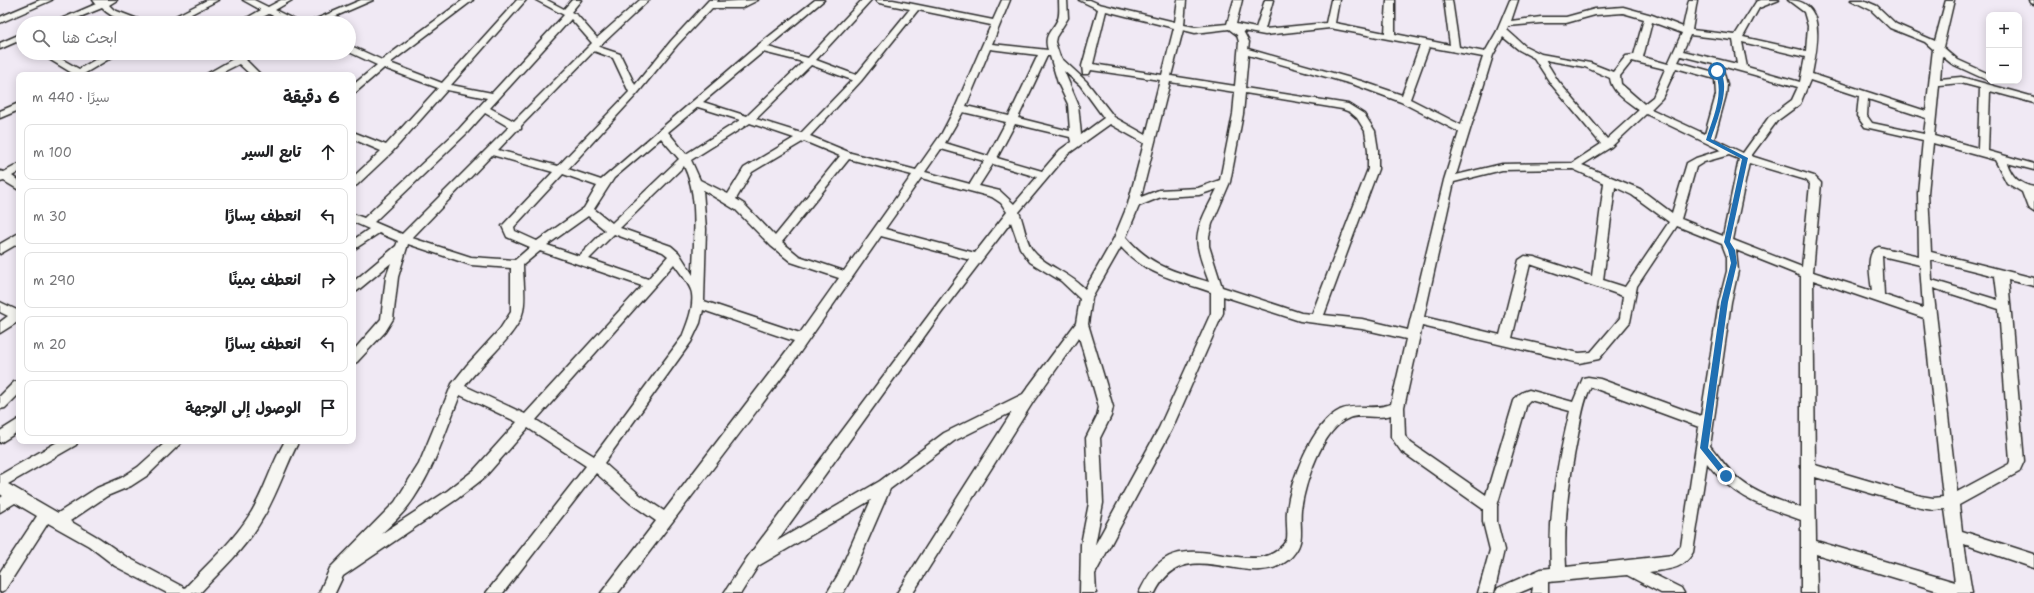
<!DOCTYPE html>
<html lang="ar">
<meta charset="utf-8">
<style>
:root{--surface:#fff;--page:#f2f2f2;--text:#202124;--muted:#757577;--line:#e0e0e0}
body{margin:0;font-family:"Shantell Sans","Playpen Sans Arabic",sans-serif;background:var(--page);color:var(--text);direction:rtl}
.controls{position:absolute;right:12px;top:12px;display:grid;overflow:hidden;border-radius:8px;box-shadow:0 2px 10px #0003}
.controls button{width:36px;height:36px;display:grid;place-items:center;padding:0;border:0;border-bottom:1px solid var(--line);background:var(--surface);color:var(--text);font:20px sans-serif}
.stop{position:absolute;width:12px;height:12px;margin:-9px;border:3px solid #1f6fb2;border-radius:50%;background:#fff}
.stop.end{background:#1f6fb2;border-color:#fff;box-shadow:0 1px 4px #0008}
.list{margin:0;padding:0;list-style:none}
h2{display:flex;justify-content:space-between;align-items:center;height:52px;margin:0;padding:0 16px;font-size:17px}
h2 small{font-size:13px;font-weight:400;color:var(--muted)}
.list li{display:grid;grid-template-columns:26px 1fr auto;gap:12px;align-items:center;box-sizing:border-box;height:56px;margin:0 8px 8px;padding:0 8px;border:1px solid var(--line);border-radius:8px}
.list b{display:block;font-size:15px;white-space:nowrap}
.list em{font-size:13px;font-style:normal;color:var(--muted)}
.icon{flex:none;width:22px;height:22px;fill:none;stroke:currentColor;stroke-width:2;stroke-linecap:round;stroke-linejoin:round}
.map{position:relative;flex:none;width:2034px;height:593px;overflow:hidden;direction:ltr}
.search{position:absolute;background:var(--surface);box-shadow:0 2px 10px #0003;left:16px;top:16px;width:340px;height:44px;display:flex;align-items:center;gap:10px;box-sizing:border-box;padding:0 14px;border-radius:22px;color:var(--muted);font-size:15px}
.panel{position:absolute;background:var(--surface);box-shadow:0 2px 10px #0003;left:16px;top:72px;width:340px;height:372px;border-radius:8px;direction:rtl}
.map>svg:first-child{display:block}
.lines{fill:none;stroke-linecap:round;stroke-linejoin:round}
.minor-casing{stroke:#2b2b2b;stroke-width:3}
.minor{fill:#f6f6f2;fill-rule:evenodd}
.route{fill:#1f6fb2}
</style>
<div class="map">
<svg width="2034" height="593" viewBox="0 0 2034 593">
<rect width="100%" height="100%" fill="#f0e9f4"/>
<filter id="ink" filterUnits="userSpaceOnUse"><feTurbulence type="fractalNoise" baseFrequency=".025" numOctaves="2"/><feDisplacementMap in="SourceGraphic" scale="8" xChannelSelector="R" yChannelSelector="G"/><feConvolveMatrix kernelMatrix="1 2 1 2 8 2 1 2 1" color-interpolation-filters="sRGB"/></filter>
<g filter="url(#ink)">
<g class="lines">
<defs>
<path id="minor" d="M40,0H52L0,23V17Z
M93,0H117L109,5L114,10L148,23C132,23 113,20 102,8L65,23H52L96,4Z
M207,0H218L174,23H162Z
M243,0H254L268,7L281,0H292L275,10L301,23H289L269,14L250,23H238L261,10Z
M361,0H373L320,23H307Z
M463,0H473L390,63L442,83L517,0H526L451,85L492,93L564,15L536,0H547L564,9L572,0H581L571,12L577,15L597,38L640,0H649L599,47L620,54L635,85L671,41L709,0H718L717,2L758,0L742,8H712L677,45L637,94L568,169L601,180L757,46L815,0H824L768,47L808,58L862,0H871L816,60L856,75L910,9L879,3L875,0H893L993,20L1002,0H1010L992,44L1048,50C1043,34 1052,32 1058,19C1060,14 1059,6 1059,0H1067L1068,18L1056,37L1055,42L1060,57L1086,81L1114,117L1146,135L1160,80L1091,70L1089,74H1083L1082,66L1098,9L1079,0H1090L1099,4L1175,22L1178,0H1186L1184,25L1195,27L1227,24L1234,0H1242L1236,24L1256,28L1265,0H1273L1265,29L1326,23L1331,0H1339L1335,23L1385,33L1387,0H1395V34L1450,45L1444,0H1452L1459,47L1485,52L1497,31L1510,0H1518L1511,21L1541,17H1566L1595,9L1623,7L1652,15L1683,27L1689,0H1697L1692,30L1735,35L1756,2L1761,0H1779L1759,8L1743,37L1806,51L1808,26L1804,12L1788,0C1828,0 1817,48 1812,74L1926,111L1933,49L1925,42L1890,28L1871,10L1851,0H1863L1877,6L1896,24L1935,41L1946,0H1954L1943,47L1958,60L1989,74V81L1952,64L1942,56L1940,79L1961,77L2034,97V103L1990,91L1988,151L2034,164V170L2007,163C2012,177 2019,184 2034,187V212L2028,208L2022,192L2007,183L1995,160L1933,143L1928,193L1931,252L2034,278V286L2008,280L2024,461L2019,472L1959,505L1962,531L2034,554V568L1964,544L1972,593H1945L1816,554L1817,593H1801V520C1760,505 1736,500 1707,463L1693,552C1683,570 1669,569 1649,572L1681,588L1684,593H1661L1627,575L1548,582V593H1532L1533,587L1519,593H1495L1498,588L1541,569L1551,568C1548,514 1557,464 1570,411L1530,400L1527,403L1497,506V522L1504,550L1494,593H1478L1490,550L1483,522V509L1401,451L1391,437V415C1376,420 1360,413 1349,418C1322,429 1305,483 1301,510C1299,531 1307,543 1288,560C1247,593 1186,530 1155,593H1139C1144,583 1149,573 1157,565C1194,528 1261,585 1287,539C1288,530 1286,521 1287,511C1290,482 1312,423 1340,410C1357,403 1374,411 1391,404L1406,339L1362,329L1300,321L1223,296V313L1172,429L1095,574L1096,593H1080L1081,544L1089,503L1086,438L1097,416L1099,407L1079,337L1033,402L913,593H897L1012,412L954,441L890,489L851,579L843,593H827L838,575L871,500L758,566L741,593H724L747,558L970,260L881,236L787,371L618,593H601L656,521L630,503L596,473L503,593H486L586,466L528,428L484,478L457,499L343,576L335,593H319L330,568L395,502L419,464L452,384L467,365L500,329L511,312V268L471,265L408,244L398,277L393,319L385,332L357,362L353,364V351L381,319L386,277L391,263L357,291L353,292V282L396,246L398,241L379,233L353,250V240L369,229L353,222V214L364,218L459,129L487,98L447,90L392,152L357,185L353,187V177L381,151L353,139V132L386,145L438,88L384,68L356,92L353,93V85L377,65L349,52V45L382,60ZM918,10L991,25L955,108L942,133L916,170L851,153L810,136L861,81ZM1106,11L1174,28L1162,75L1093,64ZM1623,13L1644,19L1634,55L1626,56L1613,72L1590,63L1541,54L1525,46L1507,30L1508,26L1541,23H1566L1595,15ZM571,19L592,43L514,121L490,108ZM1652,22L1682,33L1668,64L1643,57ZM1330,28L1420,45L1402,95L1361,81L1248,49L1249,42L1243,31L1265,35ZM1229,29L1237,35L1239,42L1235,86L1171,76L1183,30L1195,33ZM1690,35L1733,40L1737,64L1683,51ZM1503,37L1519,50L1534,58L1551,84L1601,144L1572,163L1502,164L1456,175L1493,55ZM1742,42L1805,57L1800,82L1747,67ZM1429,47L1483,57L1461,125L1410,99ZM990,49L1038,55L1009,116L966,106ZM594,51L613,58L629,92L558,166L498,150L517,130L521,129V126ZM763,52L803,62L747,116L703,102ZM1248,55L1355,85L1401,102L1459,132L1444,180L1408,330L1362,319L1324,315L1378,169V150L1375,131L1364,114L1348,104L1245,88ZM1047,56H1050L1058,83L1068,104L1070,131L1018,118ZM1681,56L1713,64L1714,72L1678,62ZM1545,60L1585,67L1610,78C1612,93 1627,101 1639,110L1607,139L1558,81ZM1632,61L1665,69L1653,97L1644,104L1621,84L1620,76ZM811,65L852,80L801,133L756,119ZM1722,66L1798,87L1792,100L1769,117L1743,153L1714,139L1726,95L1727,85ZM1676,68L1715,79L1716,95L1705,134L1651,109L1662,98ZM1064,71L1080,85L1104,118L1081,135L1078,104ZM1810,80L1859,96L1857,116L1865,127L1923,140L1918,193L1919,256L1879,247C1864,251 1871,279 1872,291L1813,272L1821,183L1814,176L1751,156L1777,121L1800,104ZM1170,82L1235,92L1233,114L1220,180L1198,188L1159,190L1141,197ZM1961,83L1980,88L1978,148L1934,136L1939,85ZM1245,93L1342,109L1350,112L1357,118L1365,131L1368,150V169L1312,314L1301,313L1222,287L1209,246V236L1212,224L1230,182L1243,114ZM1868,99L1926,118L1924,134L1872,123L1867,116ZM698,107L740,120L686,154L668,132ZM963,112L1006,122L988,156L945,143ZM485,113L509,127L402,234L374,222L467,133ZM1646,114L1721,150L1696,158L1687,163L1672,213L1640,189L1582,165L1611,147ZM750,123L794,138L744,168L728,194L700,180L691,160ZM1015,124L1070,137L1071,142L1060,150L1042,171L997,158ZM1110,124L1144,143L1128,204L1114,238L1085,289C1069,272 1042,265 1031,248C1025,237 1024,224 1019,212L1068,154ZM661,138L679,159L612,223L594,209L614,178ZM804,141L840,156L775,236L744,204L736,199L752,172ZM941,149L984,161L970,184L925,172ZM492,155L553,172L502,226L507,237L530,247L515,260L471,257L412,238ZM1729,155L1739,159L1723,236L1681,219L1696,167L1704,162ZM849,159L912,175L844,271L799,256L782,242ZM1749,163L1806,180L1810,184L1802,267L1733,240ZM993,164L1037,177L1014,204L1000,191L979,186ZM684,166C700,199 693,239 693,275L679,253L671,246L620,228ZM1573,169L1604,183L1592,276L1534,257L1525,256L1519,260L1500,335L1424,317L1454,182L1502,170ZM563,174L597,186L584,208L537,241L515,231L514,227ZM921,178L992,197L1001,203L1007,212L975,253L885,229ZM1615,187L1632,195L1669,222L1625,287L1603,280ZM1217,189C1209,206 1194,228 1198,247C1200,259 1205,271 1209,282C1173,271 1152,267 1126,237L1139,206L1161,197L1199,195ZM703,190L736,210L771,246L791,262L839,278L800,333L704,301L706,229ZM588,216L605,230L579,256L547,245ZM1011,222L1020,248L1030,262L1061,281L1080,299L1076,323L1023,394L944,433L880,481L777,541L942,312ZM1677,226L1722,244L1727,257V271L1719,302L1701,416L1600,379L1588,377L1583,378L1573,402L1529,390C1522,392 1518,394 1514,401L1486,495L1411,443L1405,436L1404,407L1422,326L1579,363L1599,359L1630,322L1637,286ZM614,234L663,252L668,256L648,279L589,259ZM1121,247C1146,275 1177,280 1211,292V313L1159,428L1095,545L1103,503L1100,438L1111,416L1113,407L1088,324L1092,298ZM1736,250L1801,276V508C1781,501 1759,495 1741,481C1729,472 1720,458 1710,446L1731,302L1738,271ZM540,251L642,286L525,414L465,386C479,365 518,335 523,311C526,297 523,280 523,265ZM1882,256L1920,265L1923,308L1884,295ZM1931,260L1995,276L1998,300L1932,280ZM674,264C679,271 692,287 692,294C694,308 687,324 682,337L594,456L536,420ZM1530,264L1623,296L1620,318L1591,352L1579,353L1512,338ZM1813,280L1924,318L1943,497L1933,498L1921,496L1815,465ZM1933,288L1999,309L2010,461L2009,464L1957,492ZM703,310L794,341L664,511L640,495L604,463L691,342L700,323ZM1591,387L1699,427L1681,546L1673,555L1566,567C1563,521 1569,480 1578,435C1581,420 1583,401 1591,387ZM460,395L517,422L474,470L447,491L381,534C393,523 405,512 414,498C435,467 446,430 460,395ZM1815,477L1921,508L1933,510L1945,509L1955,582L1816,541Z
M2030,0H2034V4L2031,3Z
M23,33V39L0,49V43Z
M39,53H51L79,69L107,53H119L82,75H70L72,73Z
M225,53H237L240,55L245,53H257L246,60L261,75H251L239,64L217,75H205L233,59Z
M19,103V110L0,118V111Z
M19,164V172L12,176L19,181V190L4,181L0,182V171L4,172Z
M19,233V243L0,254V244Z
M0,302L19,311V321L0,333V322L8,316L0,312Z
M19,381V394L5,408L0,409V396L14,382Z
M19,419V431L0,443V431Z
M59,441H78L76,445L8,484L58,513L97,488L121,478L138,467L167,441H183L148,475L131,486L107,496L70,521L99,538L125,556L185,588C208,563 235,540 252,511C265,489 272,463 285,441H299C285,467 277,496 261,521C245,549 221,570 200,593H167L115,566L89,546L48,523L5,590L0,592V572L37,516L15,503L0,512V498L3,496L0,494V475Z"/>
</defs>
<!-- minor casing -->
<use href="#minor" class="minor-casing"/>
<!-- minor -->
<use href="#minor" class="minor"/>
</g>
</g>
<!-- route -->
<path class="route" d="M1717,69C1734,80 1716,124 1711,139L1748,158L1730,242L1735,250L1737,263L1728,302L1708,448L1729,474L1730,476L1726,479L1724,478L1700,448L1721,302L1731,263L1728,250L1724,242L1742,159L1706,140C1712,119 1726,92 1714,71Z"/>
</svg>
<div class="controls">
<button>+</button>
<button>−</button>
</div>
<div class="stop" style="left:1717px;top:71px"></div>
<div class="stop end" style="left:1726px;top:476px"></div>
<div class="search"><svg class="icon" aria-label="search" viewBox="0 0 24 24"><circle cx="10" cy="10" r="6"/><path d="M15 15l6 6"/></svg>ابحث هنا</div>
<section class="panel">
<h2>6 دقيقة<small>سيرًا · 440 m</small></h2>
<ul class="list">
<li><svg class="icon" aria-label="ahead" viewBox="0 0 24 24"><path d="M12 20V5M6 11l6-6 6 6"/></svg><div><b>تابع السير</b></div><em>100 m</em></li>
<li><svg class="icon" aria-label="left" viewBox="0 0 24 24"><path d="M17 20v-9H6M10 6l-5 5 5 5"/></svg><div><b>انعطف يسارًا</b></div><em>30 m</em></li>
<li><svg class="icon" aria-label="right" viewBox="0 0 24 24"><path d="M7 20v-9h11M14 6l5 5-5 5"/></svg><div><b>انعطف يمينًا</b></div><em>290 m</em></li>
<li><svg class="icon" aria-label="left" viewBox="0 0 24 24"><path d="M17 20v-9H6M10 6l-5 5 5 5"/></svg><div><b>انعطف يسارًا</b></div><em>20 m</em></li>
<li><svg class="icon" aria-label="arrive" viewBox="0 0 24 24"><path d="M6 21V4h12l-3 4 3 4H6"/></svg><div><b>الوصول إلى الوجهة</b></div></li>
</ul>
</section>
</div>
